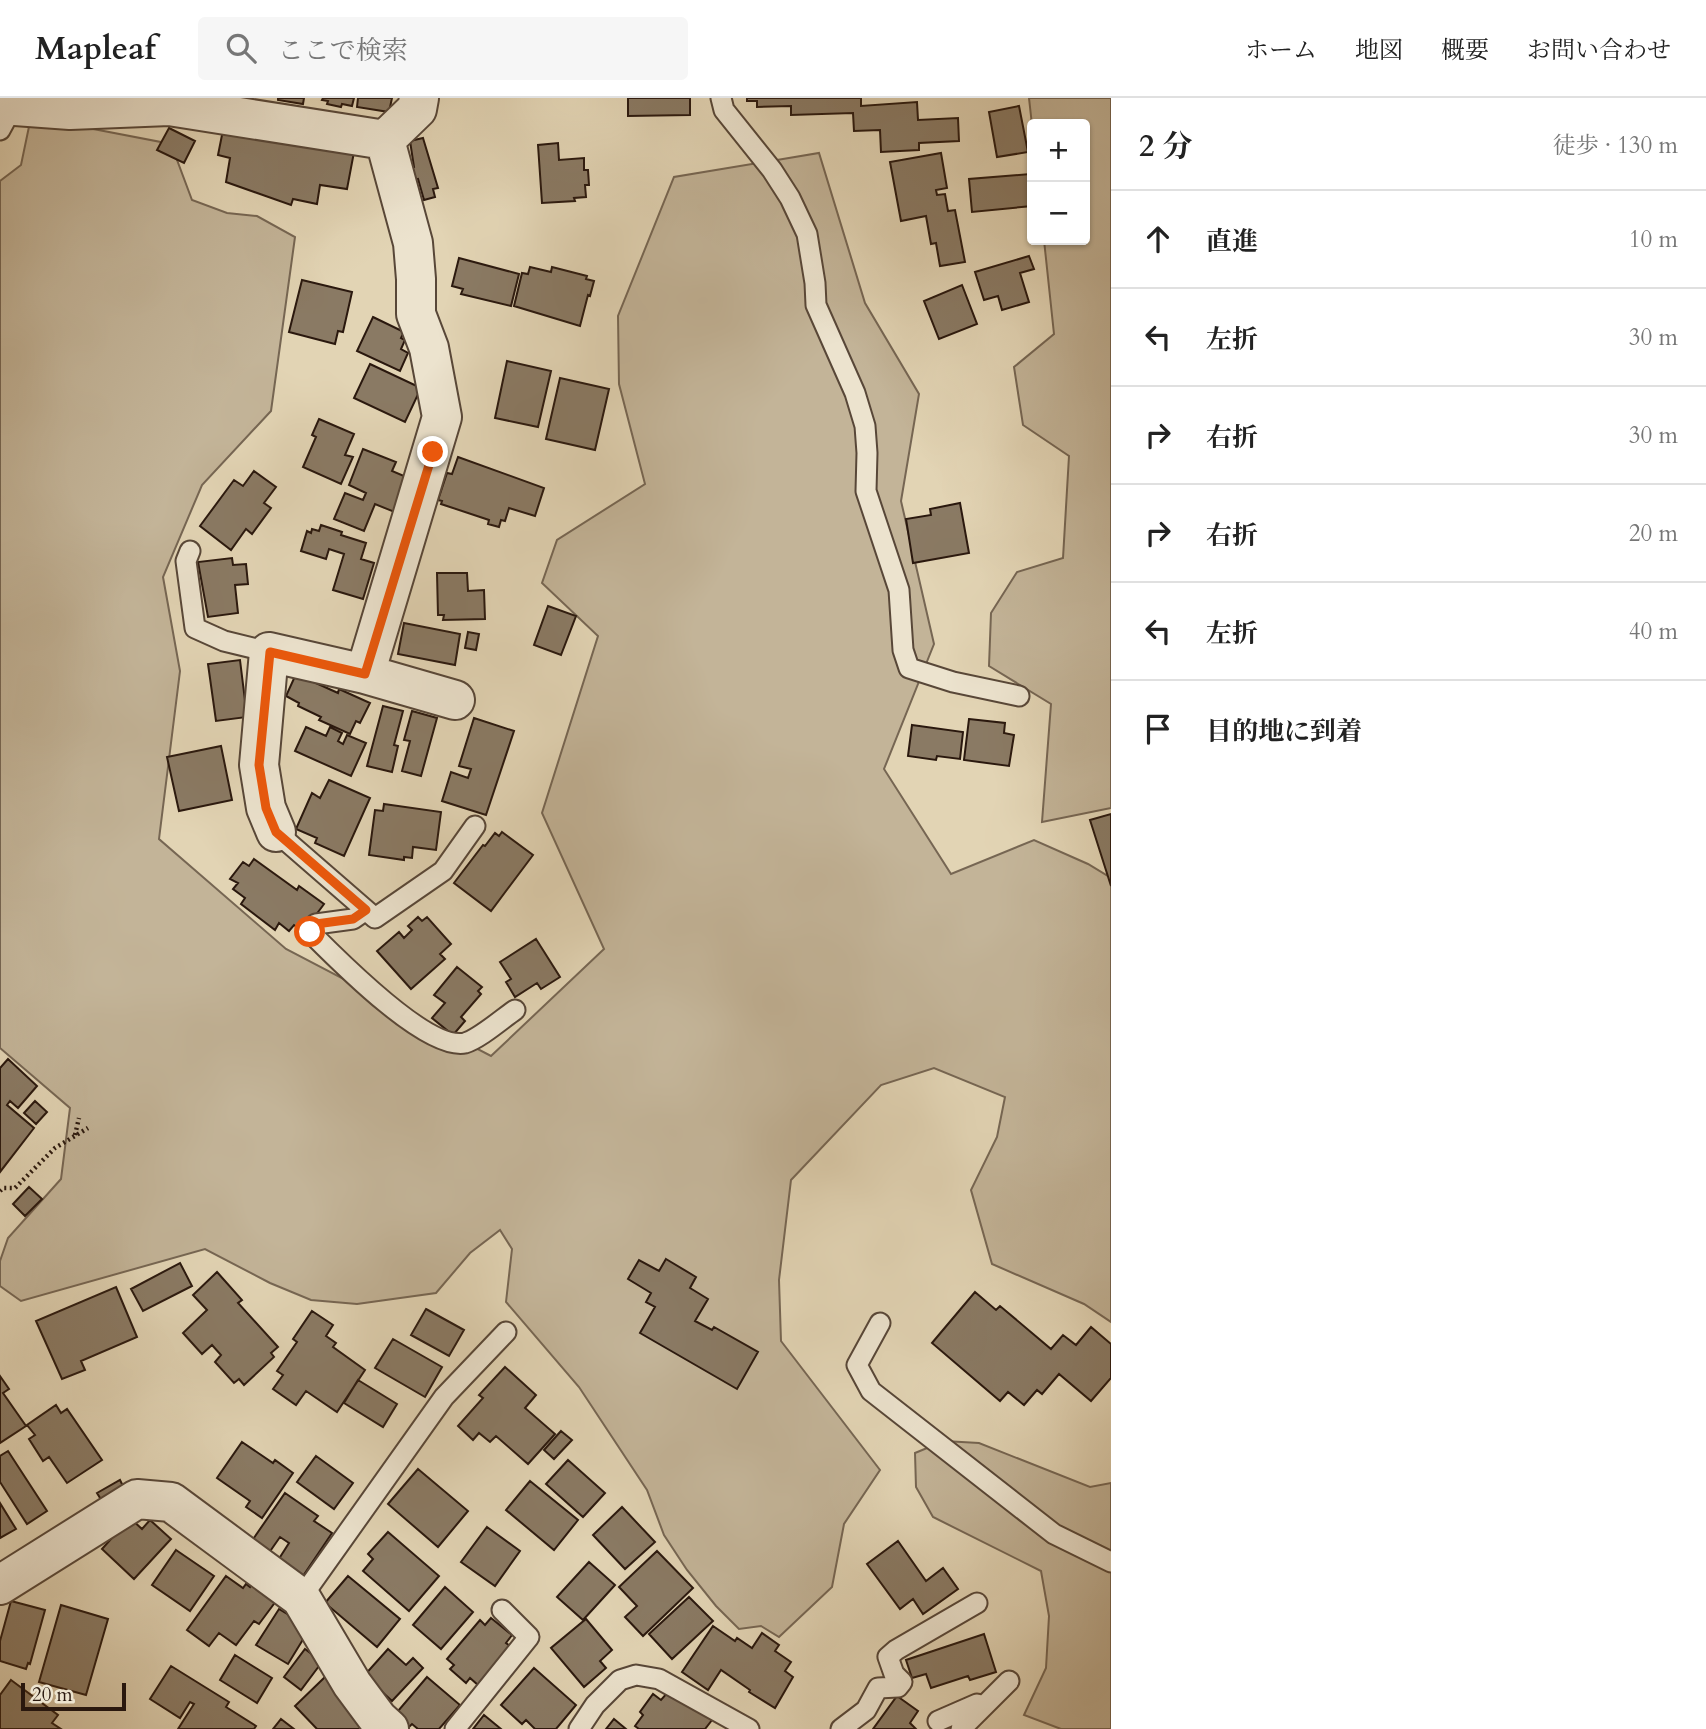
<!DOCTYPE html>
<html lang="ja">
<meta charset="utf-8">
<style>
:root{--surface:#fff;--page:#f6f6f6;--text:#222;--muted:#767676;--line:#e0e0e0}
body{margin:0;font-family:Cardo,"Noto Serif JP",serif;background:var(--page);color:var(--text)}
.controls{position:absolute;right:21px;top:21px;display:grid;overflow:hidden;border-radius:7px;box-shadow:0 2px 5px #0004}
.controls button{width:63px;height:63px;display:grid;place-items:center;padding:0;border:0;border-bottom:2px solid var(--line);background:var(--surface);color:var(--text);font:35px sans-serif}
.scale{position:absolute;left:21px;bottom:18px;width:105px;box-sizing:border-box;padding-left:7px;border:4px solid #2a180e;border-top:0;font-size:19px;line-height:24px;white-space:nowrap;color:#2a180e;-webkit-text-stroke:5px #ece3ce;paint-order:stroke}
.stop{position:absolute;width:21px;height:21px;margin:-16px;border:5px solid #ea580c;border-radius:50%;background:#fff}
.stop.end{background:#ea580c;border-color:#fff;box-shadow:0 2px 7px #0008}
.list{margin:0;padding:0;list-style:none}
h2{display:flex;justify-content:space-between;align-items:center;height:91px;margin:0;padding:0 28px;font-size:30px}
h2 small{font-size:23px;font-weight:400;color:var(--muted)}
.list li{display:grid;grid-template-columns:46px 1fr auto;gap:21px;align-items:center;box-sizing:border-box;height:98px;padding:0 28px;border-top:2px solid var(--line)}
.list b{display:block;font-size:26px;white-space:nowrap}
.list em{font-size:23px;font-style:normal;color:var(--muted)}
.icon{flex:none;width:38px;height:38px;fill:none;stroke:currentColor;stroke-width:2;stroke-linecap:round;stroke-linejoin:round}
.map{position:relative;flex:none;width:1111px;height:1631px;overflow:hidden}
header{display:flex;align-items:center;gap:42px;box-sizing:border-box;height:98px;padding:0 35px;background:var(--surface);border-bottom:2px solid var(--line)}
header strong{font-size:33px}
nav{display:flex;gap:38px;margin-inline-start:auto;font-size:24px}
.search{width:490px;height:63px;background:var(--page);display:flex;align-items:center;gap:18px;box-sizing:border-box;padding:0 24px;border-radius:7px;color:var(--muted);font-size:26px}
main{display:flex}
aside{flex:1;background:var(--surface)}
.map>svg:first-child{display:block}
.green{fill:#c3b498;stroke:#766653;stroke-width:2}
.building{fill:#8a7a64;stroke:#2a180e;stroke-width:2}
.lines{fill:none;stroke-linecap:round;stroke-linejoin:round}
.lane-casing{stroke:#584738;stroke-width:23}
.street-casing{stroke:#584738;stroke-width:42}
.path{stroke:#2a180e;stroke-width:4.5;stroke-dasharray:2 3.5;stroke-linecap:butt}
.lane{stroke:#ece3ce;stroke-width:19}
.street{stroke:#ece3ce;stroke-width:38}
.route{stroke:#ea580c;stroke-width:9}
</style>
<header>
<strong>Mapleaf</strong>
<div class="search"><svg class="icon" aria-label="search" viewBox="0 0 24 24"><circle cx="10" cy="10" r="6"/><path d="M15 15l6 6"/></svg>ここで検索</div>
<nav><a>ホーム</a><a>地図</a><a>概要</a><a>お問い合わせ</a></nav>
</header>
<main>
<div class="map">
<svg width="1111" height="1631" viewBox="0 0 1111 1631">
<rect width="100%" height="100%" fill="#e2d4b4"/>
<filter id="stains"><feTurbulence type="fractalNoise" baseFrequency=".00286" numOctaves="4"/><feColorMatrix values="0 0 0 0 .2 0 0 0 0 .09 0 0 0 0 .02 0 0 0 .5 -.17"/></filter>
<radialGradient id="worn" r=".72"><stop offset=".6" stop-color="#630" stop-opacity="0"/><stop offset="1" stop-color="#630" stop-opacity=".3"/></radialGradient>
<!-- green -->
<path class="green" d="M1029,0H1111V710L1042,724L1051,606L989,568L991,515L1017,474L1063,460L1069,358L1023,327L1014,269L1054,236L1044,142H1085V26L1032,27Z
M31,19L171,46L192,102L227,115L257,118L295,139L271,313L202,387L163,479L180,573L159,741L286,851L491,958L604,851L542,715L598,538L542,485L557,442L645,386L619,286L618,218L674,79L819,55L865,205L919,296L901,403L934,546L884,671L951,776L1034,742L1088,766L1111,780V1224L1084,1206L992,1166L971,1092L997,1039L1005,999L934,970L881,987L791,1082L779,1182L781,1243L880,1372L844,1426L832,1489L779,1539L761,1528L739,1531L716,1508L687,1472L664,1437L647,1392L579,1289L506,1204L512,1151L500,1132L470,1155L436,1195L357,1206L311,1202L270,1185L205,1151L21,1203L0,1188V1163L8,1140L61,1081L70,1010L0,950V83L21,67Z
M944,1343L979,1345L1090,1389L1111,1385V1631H1061L1024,1617L1046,1570L1049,1518L1041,1473L933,1419L916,1389L915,1355Z"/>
<!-- building -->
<path class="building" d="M278,0H304L303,6L278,2Z
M323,0H354L352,8L342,6L341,9L327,6L328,3L322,2Z
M358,0H392L389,14L357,9Z
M628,0H690V17L628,18Z
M747,0H861V8L917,4L918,22L958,20L959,43L919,45V52L881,54L880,32L854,33L853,15L791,17V8L757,9V3H747Z
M1019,8L1028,54L997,59L989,14Z
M224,27L354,54L347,91L320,87L317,106L293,101L291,107L226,84L230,60L218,57Z
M169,30L195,43L184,65L157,52Z
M423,40L438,90L433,91L435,99L424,102L418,81L413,82L410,70L414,69L410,43Z
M558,45L559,62L584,60V72H588L589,87H585L586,99L574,100L575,103L542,105L538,47Z
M941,55L947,90L936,92L937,97L945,96L948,113L955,112L965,164L940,168L936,145L931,146L926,118L901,123L890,64Z
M1030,76L1032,108L972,114L969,81Z
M1029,158L1034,171L1020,175L1029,204L1002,212L998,198L984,202L975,174Z
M459,160L519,176L511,208L461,196L463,191L452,188Z
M530,169L551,174L552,169L587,178L586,181L594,183L590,198L588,197L580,228L514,208L522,175L528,176Z
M302,182L352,194L343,234L338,233L335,246L289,234Z
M962,187L977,226L939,241L924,203Z
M373,219L404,234L401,240L405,242L401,251L408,255L400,273L357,253Z
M507,263L551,273L538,329L495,320Z
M370,266L421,290L405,324L354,300Z
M560,280L609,291L595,352L546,341Z
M319,321L354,336L345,357L353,359L341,386L303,369L316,339L312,337Z
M363,351L396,364L392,373L411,381L397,415L375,406L364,433L334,421L345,395L363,402L366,395L349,387Z
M458,359L544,390L535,418L509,410L505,423L501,422L499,429L488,426L489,422L441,406L442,403L438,402L447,375L452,376Z
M254,373L276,389L264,405L271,410L252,436L246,431L231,452L200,428L234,382L243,388Z
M960,405L969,455L913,465L906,421L931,417L930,411Z
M321,427L342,434L341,437L366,445L361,461L374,465L363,501L333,492L344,456L329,451L326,461L301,453L307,433L311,435L312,431L319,433Z
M232,460L233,467L246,466L248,486L235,487L238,515L208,519L198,464Z
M437,475H467L468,493L484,492L485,521L443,522L444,517H438Z
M548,508L576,518L561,557L534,547Z
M404,525L460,536L455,567L398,556Z
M468,534L479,536L476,552L465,550Z
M240,562L247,619L216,623L208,566Z
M296,576L338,595L339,591L370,605L360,625L356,623L350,636L319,622L321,619L298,608L299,605L286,598Z
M383,608L403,613L394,647L398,648L392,674L367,668Z
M412,613L437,620L421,678L402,673L410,643L404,642Z
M474,620L514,633L486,717L442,703L451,674L468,680L471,671L459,668Z
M969,621L1005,625L1004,635L1014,637L1009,668L964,662Z
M912,627L963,634L960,661L937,658L936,662L908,658Z
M306,629L326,638L330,629L342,635L338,643L343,646L347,637L366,645L351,678L295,653Z
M221,648L232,702L179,713L167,659Z
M329,682L370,700L344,758L315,745L317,740L296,731L312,695L320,700Z
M384,706L441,714L436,752L413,749L412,760L404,759V762L369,757L375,712L383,713Z
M1111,716V788L1090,722Z
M502,734L533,757L491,813L454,785L483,747L485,748L495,735L499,738Z
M254,761L297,792L299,788L324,806L307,829L302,833L294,827L289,833L279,825L275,832L241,806L245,800L233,791L238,785L230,781L243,764L249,768Z
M418,819L422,823L427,819L451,846L440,856L445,861L411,891L377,853L399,834L404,840L412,832L408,828Z
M536,841L560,879L541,891L537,885L515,899L506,884L511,881L500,864Z
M457,869L482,889L478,893L481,896L461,919L465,923L453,937L432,920L445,905L434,897Z
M8,961L37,988L18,1010L10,1003L7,1007L34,1030L0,1074V970Z
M35,1003L47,1014L36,1026L24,1015Z
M29,1089L42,1101L25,1118L13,1106Z
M666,1161L696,1179L690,1190L708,1201L695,1223L712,1232L714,1229L758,1254L737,1291L640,1235L655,1209L646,1204L651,1195L628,1181L639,1162L659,1173Z
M180,1165L192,1188L143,1213L131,1191Z
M217,1174L242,1202L238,1205L278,1249L271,1255L274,1259L244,1287L239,1281L234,1285L215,1264L221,1257L212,1247L202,1256L183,1235L207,1212L193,1197Z
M116,1189L137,1239L81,1263L85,1272L62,1281L36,1223Z
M975,1194L996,1212L1000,1208L1051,1251L1063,1237L1076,1247L1091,1229L1111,1246V1280L1091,1303L1059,1276L1042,1296L1037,1292L1024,1307L1008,1294L1000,1303L932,1245Z
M426,1211L464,1232L449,1258L411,1237Z
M312,1213L333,1227L326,1238L336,1245L333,1249L365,1272L337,1314L306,1293L296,1307L273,1291L283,1277L277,1273L297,1244L293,1241Z
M393,1241L442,1269L425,1299L375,1270Z
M505,1269L536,1297L525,1310L555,1336L528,1366L496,1338L490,1344L479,1335L473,1342L458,1328L483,1300L479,1297Z
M0,1278L9,1291L3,1295L26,1328L0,1345Z
M358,1282L397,1306L383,1329L344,1305Z
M56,1307L61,1315L67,1311L102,1362L67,1385L49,1359L43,1363L29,1341L35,1337L27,1327Z
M561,1333L572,1342L554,1361L544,1352Z
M242,1344L273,1365L275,1362L293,1375L262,1420L246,1409L250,1403L217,1380Z
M8,1353L47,1413L27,1426L0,1384V1358Z
M316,1358L353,1385L334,1411L297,1384Z
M568,1362L605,1395L583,1419L546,1386Z
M418,1371L468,1413L438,1449L388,1406Z
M120,1382L127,1396L105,1408L97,1395Z
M530,1383L578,1422L554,1452L506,1412Z
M285,1395L318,1418L314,1423L332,1435L299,1484L275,1467L289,1445L280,1439L266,1459L249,1447Z
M0,1405L16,1431L0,1440Z
M622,1409L655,1444L625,1471L593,1437Z
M130,1420L142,1431L150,1422L171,1441L134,1481L102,1451Z
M487,1429L520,1453L495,1488L461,1464Z
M388,1434L439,1478L409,1513L363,1473L373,1461L368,1456Z
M898,1443L926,1483L943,1470L958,1491L923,1516L913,1501L900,1511L867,1466Z
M176,1452L214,1478L190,1513L152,1487Z
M657,1453L693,1490L643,1538L625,1519L637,1508L619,1489Z
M589,1464L615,1487L583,1522L557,1499Z
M226,1478L243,1490L246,1486L250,1489L255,1482L279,1499L259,1526L254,1523L236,1547L219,1535L209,1548L187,1532Z
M348,1478L400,1521L377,1549L325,1505Z
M445,1489L473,1514L441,1551L413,1527Z
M689,1499L713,1523L672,1561L649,1536Z
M11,1503L45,1512L30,1566L28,1565L26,1571L0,1563V1543Z
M61,1507L108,1521L86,1597L39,1584Z
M279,1511L310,1530L288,1566L256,1547Z
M491,1520L512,1537L506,1545L510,1548L478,1587L470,1580L466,1585L450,1571L454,1567L447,1561L480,1522L485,1527Z
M586,1521L612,1552L600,1563L606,1570L584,1589L551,1550Z
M713,1528L735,1543L737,1540L752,1550L762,1535L779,1547L775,1553L791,1564L785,1573L793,1579L775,1610L749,1594L750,1592L721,1572L708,1592L682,1574Z
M984,1536L996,1574L970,1582L968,1578L931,1590L926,1576L912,1580L906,1562Z
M305,1551L322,1564L301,1592L284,1579Z
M388,1551L406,1567L413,1560L423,1570L392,1603L378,1590L362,1580Z
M235,1557L272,1580L257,1605L220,1582Z
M171,1568L229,1604L226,1609L256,1628L254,1631H178L194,1606L190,1604L180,1620L150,1601Z
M534,1570L576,1607L556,1631H535L526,1622L522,1626L501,1607Z
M325,1579L374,1631H317L295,1608Z
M427,1579L460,1607L439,1631H418L412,1626L407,1631L392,1620Z
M11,1582L58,1617L52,1625L61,1631H0V1597Z
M668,1594L712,1622L705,1631H639L635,1628L643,1617L640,1614L653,1596L661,1602Z
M897,1598L918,1613L910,1625L916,1631H873Z
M484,1617L501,1631H473Z
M281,1621L294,1631H273Z
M614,1621L626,1631H606Z"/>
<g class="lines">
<defs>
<path id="lane" d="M721,0L724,12L772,72L790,100L807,136L815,185L816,207L855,295L865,328L867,355L866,393L899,492L903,552L909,570L953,584L1019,598
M0,32L13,8
M190,453L186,463L195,530L224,543L269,554
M276,734L375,820L443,773L475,728
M366,812L353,821L316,826L310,834C337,861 427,953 465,945C479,941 502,921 515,912
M880,1225L857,1267L871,1293L1054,1436L1111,1464
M301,1500L444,1299L506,1234
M938,1623L977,1606L983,1608
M455,1631L529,1539L502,1512
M579,1631L595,1607L620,1582L636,1577L659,1581L749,1631
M841,1631L866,1612L878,1590L898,1589L902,1584L894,1576L888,1559L896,1552L977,1505
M961,1631L1009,1583"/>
<path id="street" d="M0,7L70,12L169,8L385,42L417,11L419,0
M365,576L442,319L429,250L416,216V181L413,145L385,42
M276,734L266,710L259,667L269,554L365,576L455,602
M0,1487L137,1401L171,1404L301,1500L352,1586L378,1621L389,1631"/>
</defs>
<!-- lane casing -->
<use href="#lane" class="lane-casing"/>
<!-- street casing -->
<use href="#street" class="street-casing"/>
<!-- path -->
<path class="path" d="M75,1037L79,1020
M0,1093L3,1090H15L55,1050L88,1030"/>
<!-- lane -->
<use href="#lane" class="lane"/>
<!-- street -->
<use href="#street" class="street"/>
</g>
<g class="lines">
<!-- route -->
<path class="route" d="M310,834L316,826L353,821L366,812L276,734L266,710L259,667L270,554L365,576L433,354"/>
</g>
<rect width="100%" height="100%" filter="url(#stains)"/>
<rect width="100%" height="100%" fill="url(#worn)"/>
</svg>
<div class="controls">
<button>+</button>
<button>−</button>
</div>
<div class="scale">20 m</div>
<div class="stop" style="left:310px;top:834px"></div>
<div class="stop end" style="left:433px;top:354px"></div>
</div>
<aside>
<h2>2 分<small>徒歩 · 130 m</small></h2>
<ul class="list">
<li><svg class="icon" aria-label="ahead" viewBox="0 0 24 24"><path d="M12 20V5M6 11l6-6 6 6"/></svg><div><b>直進</b></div><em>10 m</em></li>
<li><svg class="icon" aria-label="left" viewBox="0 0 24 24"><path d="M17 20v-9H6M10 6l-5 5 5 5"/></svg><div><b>左折</b></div><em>30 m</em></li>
<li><svg class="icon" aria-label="right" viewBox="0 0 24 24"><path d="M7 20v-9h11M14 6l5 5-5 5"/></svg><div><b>右折</b></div><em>30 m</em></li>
<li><svg class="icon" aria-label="right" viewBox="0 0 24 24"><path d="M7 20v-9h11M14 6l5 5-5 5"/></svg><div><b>右折</b></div><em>20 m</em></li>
<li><svg class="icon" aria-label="left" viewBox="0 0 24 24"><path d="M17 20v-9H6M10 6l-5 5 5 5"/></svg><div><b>左折</b></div><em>40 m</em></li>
<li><svg class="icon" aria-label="arrive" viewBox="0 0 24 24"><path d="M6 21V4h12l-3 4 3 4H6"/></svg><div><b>目的地に到着</b></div></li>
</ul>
</aside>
</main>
